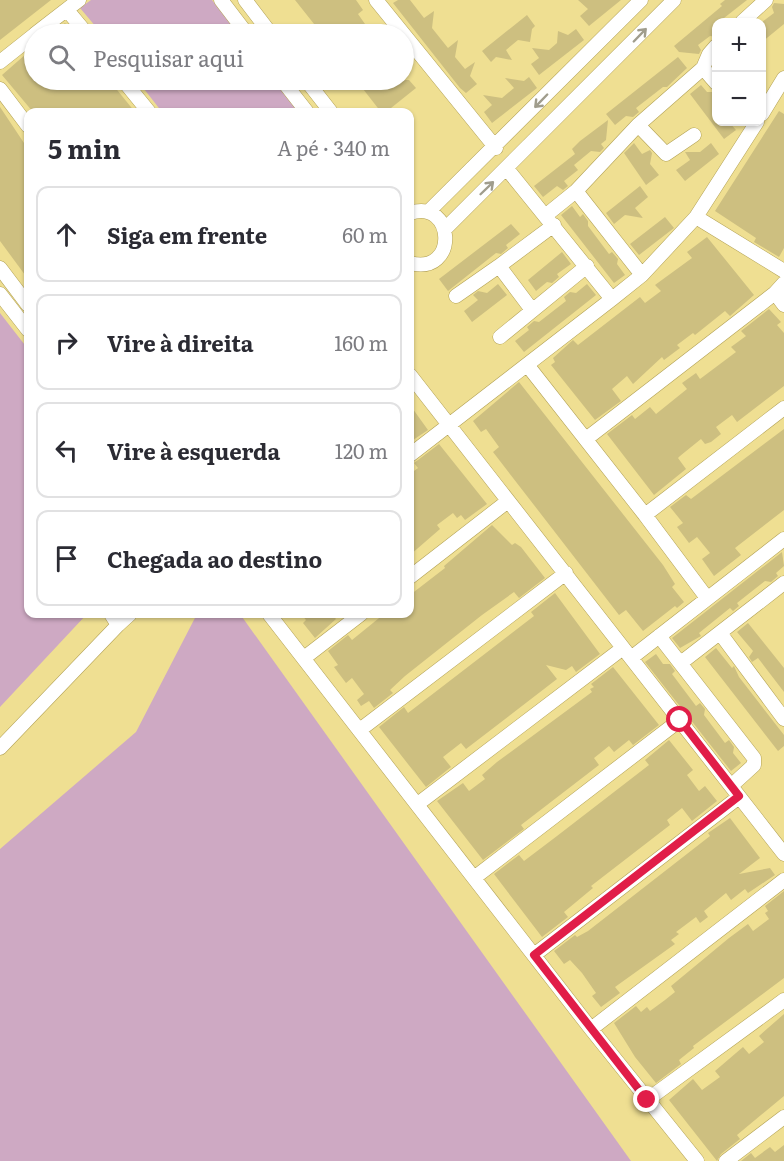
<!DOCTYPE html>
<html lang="pt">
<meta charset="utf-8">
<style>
:root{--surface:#fff;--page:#f7f7f7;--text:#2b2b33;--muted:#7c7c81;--line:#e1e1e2}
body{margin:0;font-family:Literata,serif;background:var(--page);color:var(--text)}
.controls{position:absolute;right:18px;top:18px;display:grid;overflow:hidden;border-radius:12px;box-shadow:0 2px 4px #0004}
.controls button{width:54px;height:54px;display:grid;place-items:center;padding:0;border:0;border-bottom:2px solid var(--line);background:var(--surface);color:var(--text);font:30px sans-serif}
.stop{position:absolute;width:18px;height:18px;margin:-14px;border:4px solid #e11d48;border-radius:50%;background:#fff}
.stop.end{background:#e11d48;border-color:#fff;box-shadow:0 2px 6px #0008}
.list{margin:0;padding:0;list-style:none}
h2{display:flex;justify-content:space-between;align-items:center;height:78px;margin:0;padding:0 24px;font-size:26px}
h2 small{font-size:20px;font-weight:400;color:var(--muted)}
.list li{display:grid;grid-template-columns:39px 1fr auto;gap:18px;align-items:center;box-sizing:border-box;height:96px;margin:0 12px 12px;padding:0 12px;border:2px solid var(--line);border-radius:12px}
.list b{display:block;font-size:22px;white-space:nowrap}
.list em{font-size:20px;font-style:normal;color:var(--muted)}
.icon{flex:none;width:33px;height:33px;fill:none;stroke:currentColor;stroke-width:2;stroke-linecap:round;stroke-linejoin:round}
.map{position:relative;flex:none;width:784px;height:1161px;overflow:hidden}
.search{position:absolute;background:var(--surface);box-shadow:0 2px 4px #0004;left:24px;top:24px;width:390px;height:66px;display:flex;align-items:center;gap:15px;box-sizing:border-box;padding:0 21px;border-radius:33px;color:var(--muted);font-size:22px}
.panel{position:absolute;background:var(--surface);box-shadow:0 2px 4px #0004;left:24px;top:108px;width:390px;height:510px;border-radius:12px}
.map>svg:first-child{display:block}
.green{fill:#cea9c3}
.building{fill:#cdbf80}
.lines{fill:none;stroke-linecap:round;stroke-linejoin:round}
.minor-casing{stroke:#b3a256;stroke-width:15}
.minor{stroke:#fff;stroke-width:14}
.oneway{stroke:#a09d8d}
.route{stroke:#e11d48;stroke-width:8}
</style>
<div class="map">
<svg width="784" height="1161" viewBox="0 0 784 1161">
<rect width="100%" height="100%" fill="#efdf92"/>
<!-- green -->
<path class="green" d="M91,0H212L239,34H102L80,8Z
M137,80H273L299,112H162Z
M0,313L28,349V614H87L0,707Z
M197,614H240L631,1161H0V849L136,732Z"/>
<!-- building -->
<path class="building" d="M0,0H51L0,40Z
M295,0H356L363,10L358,14L372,34H347L341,27L331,34H322Z
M398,0H410L424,18L434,11L432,28L448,48L458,40L455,57L465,69L475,62L470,76L477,84L466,93L460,88L393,3Z
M578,0H621L589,26L580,16L588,9Z
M725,0H747L724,18L728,22H717V37L710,36L698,45L701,50L699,54L679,52L674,46L722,6L720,4Z
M774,3L784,4V24L762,42V22L774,13L772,7Z
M527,15L535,26L532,29L530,42L518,40L506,50L512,60L496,57L491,62L482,51Z
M65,23L74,34H51L58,29Z
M576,29L584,40L539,75L531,64L539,58L532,48L549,50L557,43L558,31L568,35Z
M34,47V80H109L135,112H33L2,75Z
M678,57L687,68L667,87H663L636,108L639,112L633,117L626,116L615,125L606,114Z
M529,77L537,88L492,123L484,112L492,105L483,95L502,98L514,88L505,78L524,81Z
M356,80H409L416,88L386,112H381Z
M701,85L707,92H716L717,122H729L736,130L724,139L690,94Z
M0,107L28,149V279L0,241Z
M779,111L784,114V248L779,257L754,242L756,238L715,211Z
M608,120L606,140L601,144L604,148L600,152L591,151L574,165L578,170L564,181L568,186L563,190L557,186L543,197L534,186L575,154L572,149L580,141Z
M634,143L642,154L650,150L652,153L650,164L659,175L646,185L624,153Z
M711,143L719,154L685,181L676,170L690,160L685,152H700Z
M640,186L648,197L635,208L643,218L625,215L614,224L606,213Z
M572,206L580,217L583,214L588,221V226L609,254L612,252L618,259L617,264L625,275L614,283L561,215Z
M665,217L674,228L639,255L630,244Z
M511,224L520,234L506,245L508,248L501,254L496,253L448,291L439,279Z
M707,237L754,295L730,316L725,311L695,335L693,333L677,345L680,348L664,360L662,357L633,384L627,376L612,389L621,401L595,420L551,365L555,362L553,358L573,340L578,345L640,297L645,303L661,291L655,285L692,258L687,252Z
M562,252L571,264L557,274L559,277L552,283L547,282L536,291L528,280Z
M498,284L507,295L472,322L464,311L478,300L473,295L478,291L487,293Z
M587,284L596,295L524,352L515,341L529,330L527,327L534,321L539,322L566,301L564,297L570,292L576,293Z
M769,309L781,322L777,325L784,333V386L737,422L732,415L716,427L721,434L711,442L705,444L701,439L680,456L678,458L686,469L654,495L607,434L632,415L635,419L650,407L656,414L687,389L682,383L696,373L700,379L736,352L731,347L746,336L741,331Z
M519,382L663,565L675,584L672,587L684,602L677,608L675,606L643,631L626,610L619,615L493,452L499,447L486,429L481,432L473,421Z
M410,405L428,430L410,442Z
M784,429V510L735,548L741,555L714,576L702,559L710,553L697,537L689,543L677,527L683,523L670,507L686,495L691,499Z
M439,444L487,504L465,520L461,515L457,518L453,513L437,525L440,529L410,555V474L418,468L414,463Z
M492,525L512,545L515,543L521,547L545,578L519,598L514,592L482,615L405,676L390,690L393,693L374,708L369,701L361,706L357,700L364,694L352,678L346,683L334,667L338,665L328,651L348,635L352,640L384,614H410V595L445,568L444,566Z
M782,552L784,566L776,573L778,576L771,582L765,581L737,603L739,606L733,611L730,608L699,633L701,636L680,648L672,638Z
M555,593L600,654L576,672L572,666L566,670L546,665L557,679L466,749L461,743L443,757L451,767L426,787L379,727L404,707L408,713L534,616L531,612Z
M301,614H332L336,619L315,638L303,623L306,620Z
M748,623L784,668V692L758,658L752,662L749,657L753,651L737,632Z
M716,648L732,668L734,666L739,677L784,735V746L778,751L705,657Z
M656,654L663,664H670L675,671L672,674L696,706L700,703L705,709L704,715L725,743L729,740L734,747L733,753L741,763L731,771L645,662Z
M613,667L659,725L633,745L629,740L614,752L609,746L594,758L599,765L521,825L524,829L483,860L437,801L463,783L469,791L485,779L482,775L497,762L592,692L590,689L594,687L591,684Z
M669,740L693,770L687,775L699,791L705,786L717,801L692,821L682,808L667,820L670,825L591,886L593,888L564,912L568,917L542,937L494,874L519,855L524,861L557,836L649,765L645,760Z
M730,818L760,858L739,874L770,868L775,875L748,893L745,889L731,900L726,893L704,911L708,917L700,923L696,917L676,932L679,934L671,940L675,944L615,987L620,993L601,1007L592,996L596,993L582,973L570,960L564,964L554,951L575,935L577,937L588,931L710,836L708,833Z
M784,891V978L693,1046L694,1048L679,1060L681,1064L656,1083L635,1057L614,1023L636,1006L641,1012L647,1007L650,1011L665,1000L675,992L671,986L729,938L748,924L753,931L769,919L765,913L768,911L765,906Z
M784,1014V1096L737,1135L740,1139L721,1154L717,1161L669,1100L693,1079L702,1090L720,1077L715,1071L743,1047L749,1054L764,1042L759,1036Z
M784,1145V1161H741L751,1153L755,1158L770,1147L775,1152Z"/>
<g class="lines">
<defs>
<path id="minor" d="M221,0L247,34
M245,0L271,34
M376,0L496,148
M67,10L87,34
M742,22L766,0
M35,34L79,0
M0,62L34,35
M703,68L709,54L716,46
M123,80L149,112
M282,80L307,112
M306,80L331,112
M0,89L28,126
M762,114L784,78
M757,122L696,217L784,271
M694,135L666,154L638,125L703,68L716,83
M507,169L612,299
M576,191L638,125
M428,212L641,0
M410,213C455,198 459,276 410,263
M545,216L576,191L642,275
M445,229L674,0
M0,268L28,305
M784,283L775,293L784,305
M0,294L28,330
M456,296L499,266
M532,310L499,266L554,225
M500,337L587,266
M528,366L645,515
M410,375L784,854
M586,439L775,293
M410,455L612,299L642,275L696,217
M410,577L508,501
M707,598L645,515L784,408
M269,614L591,1029L697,1161
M118,625L130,614
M720,633L784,719
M659,636L754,758V765L731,786
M304,658L361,614
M631,658L784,539
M682,662L784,583
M361,729L566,573
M0,748L118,625L111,614
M419,803L623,648
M474,878L680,720
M534,955L739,797
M591,1029L784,880
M647,1100L784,1000
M726,1161L784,1117"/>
</defs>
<!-- minor casing -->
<use href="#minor" class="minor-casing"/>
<!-- minor -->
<use href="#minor" class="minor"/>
</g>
<!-- one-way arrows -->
<defs><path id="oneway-shaft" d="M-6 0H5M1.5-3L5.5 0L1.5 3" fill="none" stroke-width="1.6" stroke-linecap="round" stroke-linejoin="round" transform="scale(1.5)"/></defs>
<g class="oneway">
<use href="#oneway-shaft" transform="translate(640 35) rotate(-46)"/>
<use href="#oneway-shaft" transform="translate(541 101) rotate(134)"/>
<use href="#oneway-shaft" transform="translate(487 188) rotate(-44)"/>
</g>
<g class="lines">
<!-- route -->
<path class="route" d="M647,1100L534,955L739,796L680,720"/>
</g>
</svg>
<div class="controls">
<button>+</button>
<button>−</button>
</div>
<div class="stop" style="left:680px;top:720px"></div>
<div class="stop end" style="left:647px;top:1100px"></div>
<div class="search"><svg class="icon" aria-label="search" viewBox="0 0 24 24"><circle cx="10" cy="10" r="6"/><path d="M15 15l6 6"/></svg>Pesquisar aqui</div>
<section class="panel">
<h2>5 min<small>A pé · 340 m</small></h2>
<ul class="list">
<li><svg class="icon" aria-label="ahead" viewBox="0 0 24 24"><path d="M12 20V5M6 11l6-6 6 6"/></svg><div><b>Siga em frente</b></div><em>60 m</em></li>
<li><svg class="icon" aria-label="right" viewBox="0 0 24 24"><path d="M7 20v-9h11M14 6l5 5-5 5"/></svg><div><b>Vire à direita</b></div><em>160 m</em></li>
<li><svg class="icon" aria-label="left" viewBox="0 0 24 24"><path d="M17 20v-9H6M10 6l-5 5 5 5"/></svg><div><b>Vire à esquerda</b></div><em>120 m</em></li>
<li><svg class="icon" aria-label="arrive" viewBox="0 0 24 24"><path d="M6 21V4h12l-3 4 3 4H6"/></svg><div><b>Chegada ao destino</b></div></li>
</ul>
</section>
</div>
